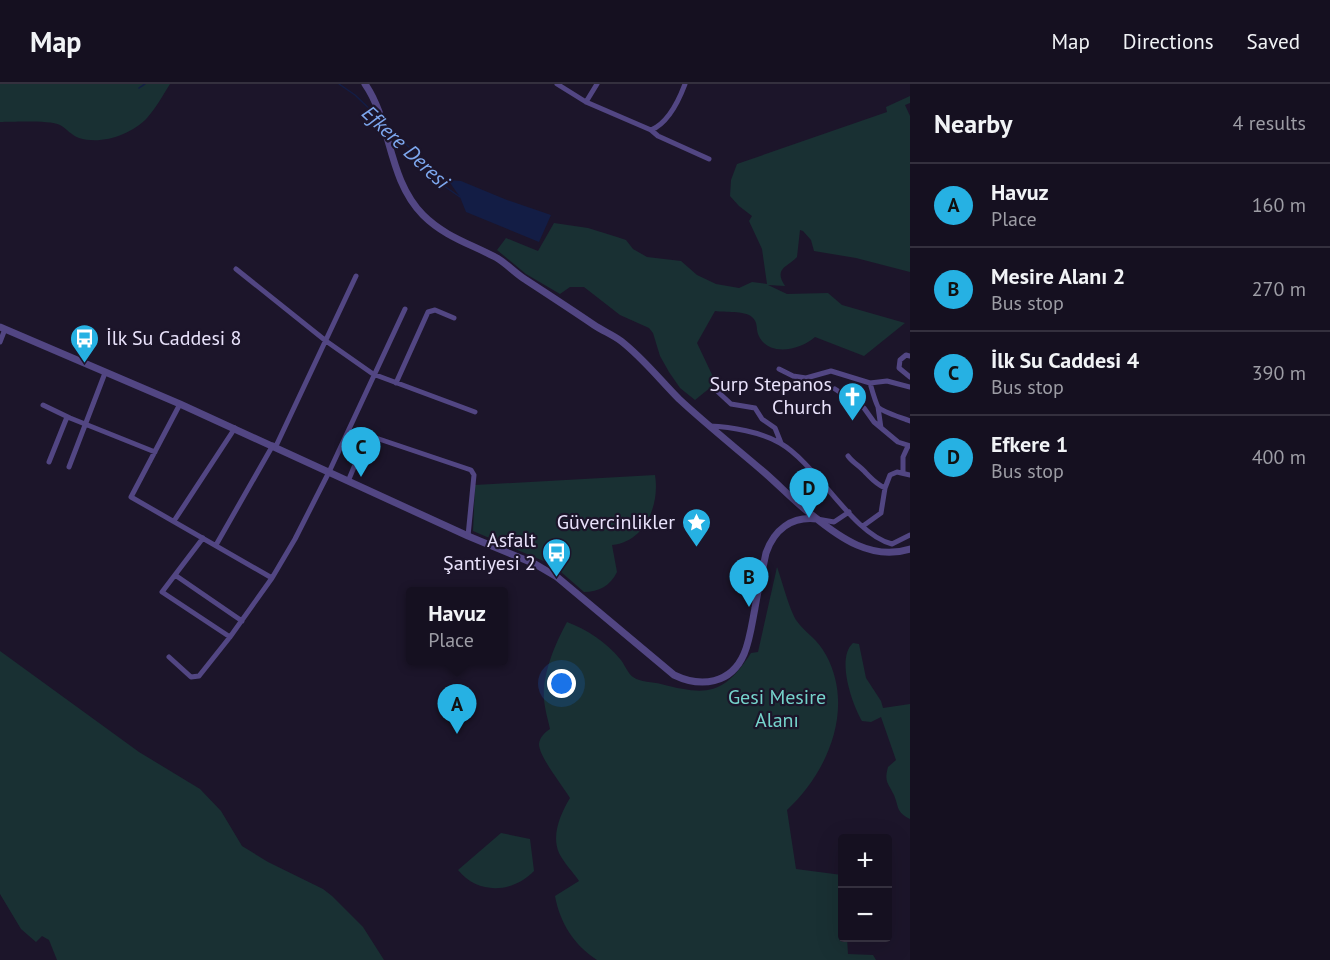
<!DOCTYPE html>
<meta charset="utf-8">
<style>
:root{--surface:#151020;--page:#221e2d;--text:#f1f3f6;--muted:#9d9da5;--line:#34303e;--accent:#26b1e3}
body{margin:0;font-family:"PT Sans",sans-serif;background:var(--page);color:var(--text)}
.controls{position:absolute;right:18px;bottom:18px;display:grid;overflow:hidden;border-radius:6px;box-shadow:0 6px 24px #0002}
.controls button{width:54px;height:54px;display:grid;place-items:center;padding:0;border:0;border-bottom:2px solid var(--line);background:var(--surface);color:var(--text);font:30px sans-serif}
.you{position:absolute;left:562px;top:600px;width:21px;height:21px;margin:-15px;border:4px solid #fff;border-radius:50%;background:#1a73e8;box-shadow:0 0 0 9px #1a73e833}
.badge{display:grid;place-items:center;width:39px;height:39px;border-radius:50%;background:var(--accent);color:#111;font-size:20px;font-weight:700}
.pin{position:absolute;translate:-50% -50px;filter:drop-shadow(0 2px 3px #0008)}
.pin::after{content:'';position:absolute;top:32px;width:21px;height:18px;background:inherit;clip-path:polygon(0 0,100% 0,50% 100%)}
.popup{position:absolute;left:406px;top:503px;width:102px;height:78px;box-sizing:border-box;display:grid;place-content:center;border-radius:6px;background:var(--surface);filter:drop-shadow(0 2px 4px #0005);font-size:20px;white-space:nowrap;color:var(--muted)}
.popup b{font-size:22px;color:var(--text)}
.popup::after{content:'';position:absolute;left:50%;top:100%;margin-left:-12px;border:12px solid transparent;border-top-color:var(--surface)}
.list{margin:0;padding:0;list-style:none}
h2{display:flex;justify-content:space-between;align-items:center;height:78px;margin:0;padding:0 24px;font-size:26px}
h2 small{font-size:20px;font-weight:400;color:var(--muted)}
.list li{display:grid;grid-template-columns:39px 1fr auto;gap:18px;align-items:center;box-sizing:border-box;height:84px;padding:0 24px;border-top:2px solid var(--line)}
.list b{display:block;font-size:22px;white-space:nowrap}
.list p{margin:0;font-size:20px;white-space:nowrap;color:var(--muted)}
.list em{font-size:20px;font-style:normal;color:var(--muted)}
.map{position:relative;flex:none;width:910px;height:876px;overflow:hidden}
header{display:flex;align-items:center;gap:36px;box-sizing:border-box;height:84px;padding:0 30px;background:var(--surface);border-bottom:2px solid var(--line)}
header strong{font-size:28px}
nav{display:flex;gap:33px;margin-inline-start:auto;font-size:21px}
main{display:flex}
aside{flex:1;background:var(--surface)}
.map>svg:first-child{display:block}
.green{fill:#193033}
.water{fill:#131d45}
.lines{fill:none;stroke-linecap:round;stroke-linejoin:round}
.stream{stroke:#131d45;stroke-width:1.5}
.minor{stroke:#524683;stroke-width:5}
.tertiary{stroke:#524683;stroke-width:7}
.labels{text-anchor:middle;dominant-baseline:central;stroke-width:4.5;stroke-linejoin:round;paint-order:stroke}
.poi-label{font-size:20px;fill:#e9e2fb;stroke:#1c152a;text-anchor:end}
.park-label{font-size:20px;fill:#75d3cb;stroke:#1c152a}
.water-label{font-size:21px;font-style:italic;fill:#7da7ee;stroke:#1c152a}
</style>
<header>
<strong>Map</strong>
<nav><a>Map</a><a>Directions</a><a>Saved</a></nav>
</header>
<main>
<div class="map">
<svg width="910" height="876" viewBox="0 0 910 876">
<rect width="100%" height="100%" fill="#1c152a"/>
<!-- green -->
<path class="green" d="M0,0H170C163,11 156,24 147,34C131,51 101,61 79,54C71,51 67,45 60,41C50,36 12,38 0,38Z
M910,12V19L905,21L910,32V188L856,174L814,167L811,156L803,147L800,146L797,173C788,183 773,184 785,202L768,201L787,210L828,209L842,221L905,239L864,272L815,253C801,266 767,274 758,250C756,244 758,238 752,233C744,226 725,229 715,227L697,259L716,299L695,316L680,304L669,288L660,272L653,249L649,244L620,231L584,203H570L560,210L526,190L497,166L506,154L538,167L554,139L588,144L617,153L626,156L633,165L647,173L681,177L697,191L716,200L739,204L752,198L767,200L762,165L749,137L752,132L739,122L730,112L731,96L737,80L887,28L886,23Z
M655,391C660,421 645,458 612,461L617,488C610,502 599,508 584,508L553,481L473,447L475,401Z
M777,483C782,497 789,524 796,536C804,548 818,555 826,571C855,624 828,688 787,726L796,785L842,791V854H847L848,870L873,871L876,876H597C574,861 560,839 555,812L579,797C573,788 564,779 559,769C551,751 561,729 570,714C563,702 539,673 539,660C540,653 544,649 550,645C548,636 545,626 544,616C542,590 555,560 567,538C588,546 606,558 620,575C624,579 628,590 633,593C640,598 653,598 661,600C707,612 724,611 751,569L758,568Z
M853,559L859,560L866,594L881,617L883,624L910,620V735C896,728 899,723 894,711C888,699 884,698 888,683L896,676L881,633L871,638L862,637C852,620 836,574 853,559Z
M0,567L139,668L200,705L221,727L242,762L268,778L323,805L332,812L363,843L384,876H57L49,856L42,852L36,858L21,845L0,810Z
M501,749L530,755L534,787C513,809 478,811 458,786Z"/>
<!-- water -->
<path class="water" d="M448,96L461,97L507,116L551,131L539,158L466,128L460,113Z"/>
<g class="lines">
<!-- stream -->
<path class="stream" d="M339,0L355,11L377,32
M139,4L145,0
M387,42L411,65L434,95L460,113"/>
<!-- minor -->
<path class="minor" d="M557,0L586,18L651,46L658,52L709,75
M586,18L597,0
M651,46C668,39 679,16 685,0
M236,185L326,257L373,290L475,328
M0,258L5,245
M910,272L906,271L900,276L899,284L910,293
M779,285L793,292L806,294L831,287L870,299L887,297L910,303
M396,299L428,228L435,226L454,234
M870,299C872,306 875,317 878,323C882,328 903,334 910,337
M835,305L864,324L874,338L898,358L910,362
M717,307L731,320L755,324L762,335L775,344L781,359
M180,320L131,413L272,494
M43,321L70,334L155,368
M878,323L881,344
M709,342C732,343 761,348 780,359C818,381 852,450 892,460L910,451
M276,362L356,192
M848,372C853,379 860,382 866,389C873,396 876,400 885,404
M49,378L67,333
M69,383L105,289
M903,389V373L908,362
M349,395L365,357L373,353L471,386L474,391L468,452
M817,435L834,438L849,428
M174,437L235,344
M863,442L881,429L885,404L890,391L897,388L910,391
M203,454L162,508L230,553
M216,461L273,361
M175,491L242,537
M169,573L191,593L199,592L230,553L272,494L295,455L329,388L405,225"/>
<!-- tertiary -->
<path class="tertiary" d="M365,0C392,39 387,94 423,131C445,153 471,160 497,174C507,180 516,190 526,196C549,211 572,226 594,241C603,247 613,251 621,257C643,274 660,296 679,315C707,341 736,364 765,389C781,403 795,418 812,431C840,454 872,477 910,465
M0,243L180,320L468,452L535,480L557,493L674,591C701,604 731,600 744,570C750,556 752,539 755,524C758,506 762,488 766,469C774,446 791,432 817,435"/>
</g>
<!-- icons -->
<defs>
<symbol id="bus-pin" viewBox="-11 -11 22 30"><path d="M0 17L-7.5 6A9.5 9.5 0 1 1 7.5 6Z" fill="#26b1e3" stroke="#1c152a"/><path d="M-5-6H5V4H4V6H2V4H-2V6H-4V4H-5ZM-3.5-4V0h7V-4ZM-3.5 1.2v1.5H-2V1.2ZM2 1.2v1.5H3.5V1.2Z" fill="#fff"/></symbol>
<symbol id="church-pin" viewBox="-11 -11 22 30"><path d="M0 17L-7.5 6A9.5 9.5 0 1 1 7.5 6Z" fill="#26b1e3" stroke="#1c152a"/><path d="M-1.2-6h2.4v3.5h3.3v2.4h-3.3V6h-2.4V-.1h-3.3v-2.4h3.3Z" fill="#fff"/></symbol>
<symbol id="sight-pin" viewBox="-11 -11 22 30"><path d="M0 17L-7.5 6A9.5 9.5 0 1 1 7.5 6Z" fill="#26b1e3" stroke="#1c152a"/><path d="M0-6L1.8-2.2L6-1.7L2.9 1.2L3.7 5.4L0 3.3L-3.7 5.4L-2.9 1.2L-6-1.7L-1.8-2.2Z" fill="#fff"/></symbol>
</defs>
<g fill-rule="evenodd">
<use href="#bus-pin" x="68" y="238" width="33" height="45"/>
<use href="#church-pin" x="836" y="296" width="33" height="45"/>
<use href="#sight-pin" x="680" y="422" width="33" height="45"/>
<use href="#bus-pin" x="540" y="452" width="33" height="45"/>
</g>
<g class="labels">
<!-- poi labels -->
<g class="poi-label">
<text x="106" y="254" text-anchor="start">İlk Su Caddesi 8</text>
<text x="832" y="300">Surp Stepanos<tspan x="832" dy="23">Church</tspan></text>
<text x="675" y="438">Güvercinlikler</text>
<text x="536" y="456">Asfalt<tspan x="536" dy="23">Şantiyesi 2</tspan></text>
</g>
<!-- park labels -->
<g class="park-label">
<text x="777" y="613">Gesi Mesire<tspan x="777" dy="23">Alanı</tspan></text>
</g>
<!-- water labels -->
<g class="water-label">
<text transform="translate(406 63) rotate(43)">Efkere Deresi</text>
</g>
</g>
</svg>
<div class="controls">
<button>+</button>
<button>−</button>
</div>
<div class="you"></div>
<div class="pin badge" style="left:457px;top:650px">A</div>
<div class="popup"><b>Havuz</b>Place</div>
<div class="pin badge" style="left:749px;top:523px">B</div>
<div class="pin badge" style="left:361px;top:393px">C</div>
<div class="pin badge" style="left:809px;top:434px">D</div>
</div>
<aside>
<h2>Nearby<small>4 results</small></h2>
<ul class="list">
<li><span class="badge">A</span><div><b>Havuz</b><p>Place</p></div><em>160 m</em></li>
<li><span class="badge">B</span><div><b>Mesire Alanı 2</b><p>Bus stop</p></div><em>270 m</em></li>
<li><span class="badge">C</span><div><b>İlk Su Caddesi 4</b><p>Bus stop</p></div><em>390 m</em></li>
<li><span class="badge">D</span><div><b>Efkere 1</b><p>Bus stop</p></div><em>400 m</em></li>
</ul>
</aside>
</main>
